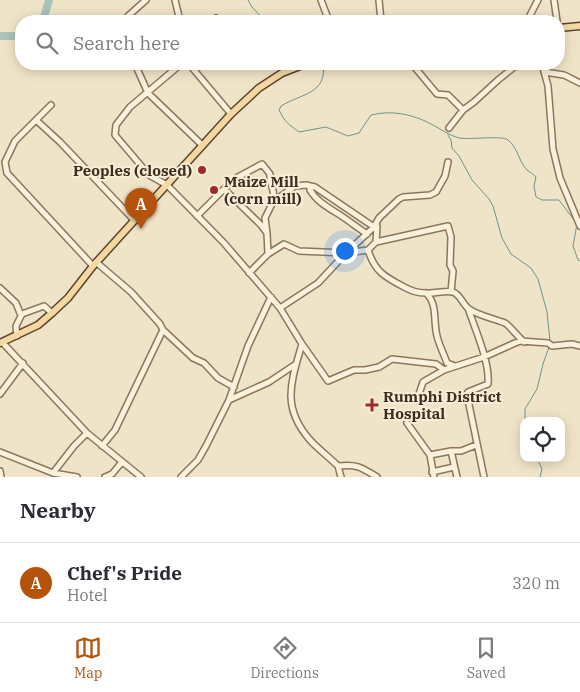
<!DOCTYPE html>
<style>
:root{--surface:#fff;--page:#f7f7f7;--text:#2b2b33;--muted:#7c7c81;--line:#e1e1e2;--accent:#b45309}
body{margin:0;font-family:"IBM Plex Serif",serif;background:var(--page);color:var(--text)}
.controls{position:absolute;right:15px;bottom:15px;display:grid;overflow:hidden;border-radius:10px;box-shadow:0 2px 12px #0003}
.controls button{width:45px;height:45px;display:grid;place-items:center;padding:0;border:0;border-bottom:1px solid var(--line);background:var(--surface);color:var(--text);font:25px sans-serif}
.you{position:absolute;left:344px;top:250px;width:18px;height:18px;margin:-12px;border:4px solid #fff;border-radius:50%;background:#1a73e8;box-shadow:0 0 0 8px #1a73e833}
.badge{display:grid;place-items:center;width:32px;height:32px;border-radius:50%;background:var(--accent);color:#fff;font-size:16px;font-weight:700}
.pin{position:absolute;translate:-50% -41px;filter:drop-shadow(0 1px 2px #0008)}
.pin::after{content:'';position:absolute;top:26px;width:18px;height:15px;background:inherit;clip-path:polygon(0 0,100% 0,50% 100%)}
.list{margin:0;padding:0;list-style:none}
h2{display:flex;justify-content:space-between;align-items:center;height:65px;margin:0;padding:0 20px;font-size:21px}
h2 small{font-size:16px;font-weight:400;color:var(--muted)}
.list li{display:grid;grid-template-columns:32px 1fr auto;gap:15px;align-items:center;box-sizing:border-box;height:80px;padding:0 20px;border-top:1px solid var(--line)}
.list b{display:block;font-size:19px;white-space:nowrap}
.list p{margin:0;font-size:16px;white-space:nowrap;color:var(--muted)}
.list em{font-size:16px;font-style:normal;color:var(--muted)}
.icon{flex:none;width:28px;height:28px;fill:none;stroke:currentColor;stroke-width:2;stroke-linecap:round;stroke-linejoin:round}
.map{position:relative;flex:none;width:580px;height:477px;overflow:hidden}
.search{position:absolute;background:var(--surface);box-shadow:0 2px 12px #0003;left:15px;right:15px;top:15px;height:55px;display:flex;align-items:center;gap:12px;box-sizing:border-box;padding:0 18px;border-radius:20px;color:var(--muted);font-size:19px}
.sheet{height:145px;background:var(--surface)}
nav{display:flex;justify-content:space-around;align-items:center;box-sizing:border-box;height:70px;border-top:1px solid var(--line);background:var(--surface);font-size:14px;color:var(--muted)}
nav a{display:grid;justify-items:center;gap:2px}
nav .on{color:var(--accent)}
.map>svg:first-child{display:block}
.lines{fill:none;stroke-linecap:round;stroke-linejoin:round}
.stream{stroke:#6f938a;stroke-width:1}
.river{stroke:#a9c4bc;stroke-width:8}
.minor-casing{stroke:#8d765c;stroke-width:8}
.major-casing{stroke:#5b4430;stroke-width:9}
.minor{stroke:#faf1dc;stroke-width:5}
.major{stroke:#f3d9a0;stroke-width:6}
.poi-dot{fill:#9e2a2b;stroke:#f7eed8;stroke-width:2}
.labels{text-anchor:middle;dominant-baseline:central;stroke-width:4;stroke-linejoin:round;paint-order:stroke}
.poi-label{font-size:15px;font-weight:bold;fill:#3d2e20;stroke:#f7eed8;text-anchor:start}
</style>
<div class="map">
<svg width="580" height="477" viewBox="0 0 580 477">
<rect width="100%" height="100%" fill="#f0e4c8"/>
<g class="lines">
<!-- stream -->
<path class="stream" d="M248,0L252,7L265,21
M323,64C328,94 300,94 281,106L279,110C285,122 288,124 299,132L326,127L348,136L359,133L371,115C392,110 412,114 431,124C441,129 448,135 459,138C471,140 502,135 508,140C518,148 519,162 527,170C530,172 533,174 536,177L534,186L536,197L542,200H559L577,224L573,246L578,260L580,261
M448,135L451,140L452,148L459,156L472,180L489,199L493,206L502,238L511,254L531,268L538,279L547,312L550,341
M525,421V409L537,389L543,364L549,347
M537,458L542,469L540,477"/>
<!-- river -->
<path class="river" d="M43,21L49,0
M0,36H21"/>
<defs>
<path id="minor" d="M175,0L180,21
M321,0L329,21
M379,0L381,21
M554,0L557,21
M125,21L128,16L146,0
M212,21L216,18
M527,21L538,0
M135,64L148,93L202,145
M181,64L130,107L116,125L115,135L149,175L167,185L224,243L280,308L302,344C291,382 281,407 310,440C318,449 329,457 338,466C357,464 361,467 377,477
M189,64L231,114
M412,64L437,94L448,95L463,110
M542,64L548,86L553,149L560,178L580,226
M544,72L564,75L580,83
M51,105L15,141L5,162L7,173L93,266
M36,120L60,142L134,220
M449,128L463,110L474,102L498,80L518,64
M310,186V190C317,202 329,208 340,215C349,221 358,228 367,234
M224,189L238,177L262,164L270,174C269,187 276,188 273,202
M197,216L224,189L261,225L267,233L268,254
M267,233L265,218L273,202L295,186L306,185L315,187L374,227L377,226L376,242
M368,250L376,242L448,226L451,237L450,265L453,271L451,292
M96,262L131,292L160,324L163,330L115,430L102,446
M249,273L268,254L284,244L299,251L346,253L368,250C375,272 385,277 404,287C412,291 417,293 426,293C434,294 445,290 453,292C461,295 462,304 469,309C479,316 493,318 505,323C509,325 518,337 524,342
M0,288L16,303L20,313L22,314L44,306L52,313
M426,293C438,304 433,321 437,336C439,345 444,354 447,363L455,366
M280,308L318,283L346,253L374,227L379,218L399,199L403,197L430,195L436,192L445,176L448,162
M468,308C475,329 490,362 488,384L468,392L467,395L484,477
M163,330L193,358L204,363L218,378L234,387
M17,336L16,326L22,314
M2,342L87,433L141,477
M302,344L328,381L354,370H365L379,367L392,359L436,364L444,370
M0,394L23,363
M229,400L248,346L271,297
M417,400L423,382L444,370L484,357L515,343L521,341L548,343L552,346L572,344L580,346
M407,423L430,455L451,451L457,477
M451,451H461L476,445
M0,452L53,473L77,477
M430,455L434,477
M338,466L341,477
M0,471L1,477
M432,472L454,467
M53,473L74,446L87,433
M105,477L112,474L122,462
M181,477L198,460L206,446L229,400L269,382L296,364"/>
<path id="major" d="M559,28L580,26
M0,343L38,325L52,313L68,298L93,266L231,114L259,88L282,73L305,64"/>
</defs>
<!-- minor casing -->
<use href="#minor" class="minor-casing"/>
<!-- major casing -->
<use href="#major" class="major-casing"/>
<!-- minor -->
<use href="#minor" class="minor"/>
<!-- major -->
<use href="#major" class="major"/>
</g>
<!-- markers -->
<g class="poi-dot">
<circle cx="202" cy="170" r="5"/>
<circle cx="214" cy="190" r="5"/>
<path d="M369.5 397.5h5v5h5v5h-5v5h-5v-5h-5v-5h5z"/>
</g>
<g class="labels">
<!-- poi labels -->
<g class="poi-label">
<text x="192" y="170" text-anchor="end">Peoples (closed)</text>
<text x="224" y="181">Maize Mill<tspan x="224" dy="17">(corn mill)</tspan></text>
<text x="383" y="396">Rumphi District<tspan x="383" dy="17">Hospital</tspan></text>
</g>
</g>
</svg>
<div class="controls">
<button><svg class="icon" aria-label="locate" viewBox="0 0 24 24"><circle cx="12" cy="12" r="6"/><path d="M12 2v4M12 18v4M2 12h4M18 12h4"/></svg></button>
</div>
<div class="you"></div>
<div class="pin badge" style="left:141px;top:229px">A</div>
<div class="search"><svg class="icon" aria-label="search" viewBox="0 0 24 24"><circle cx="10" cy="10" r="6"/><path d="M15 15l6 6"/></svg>Search here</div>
</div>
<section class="sheet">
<h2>Nearby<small></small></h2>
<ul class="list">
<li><span class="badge">A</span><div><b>Chef's Pride</b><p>Hotel</p></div><em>320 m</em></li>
</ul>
</section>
<nav>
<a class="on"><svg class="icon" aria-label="map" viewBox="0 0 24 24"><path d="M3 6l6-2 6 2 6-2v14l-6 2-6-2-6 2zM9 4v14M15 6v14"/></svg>Map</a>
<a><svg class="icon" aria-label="directions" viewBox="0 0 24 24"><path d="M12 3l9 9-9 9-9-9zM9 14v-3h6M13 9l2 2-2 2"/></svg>Directions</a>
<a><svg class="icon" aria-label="saved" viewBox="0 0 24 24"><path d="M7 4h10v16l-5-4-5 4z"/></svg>Saved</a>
</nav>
